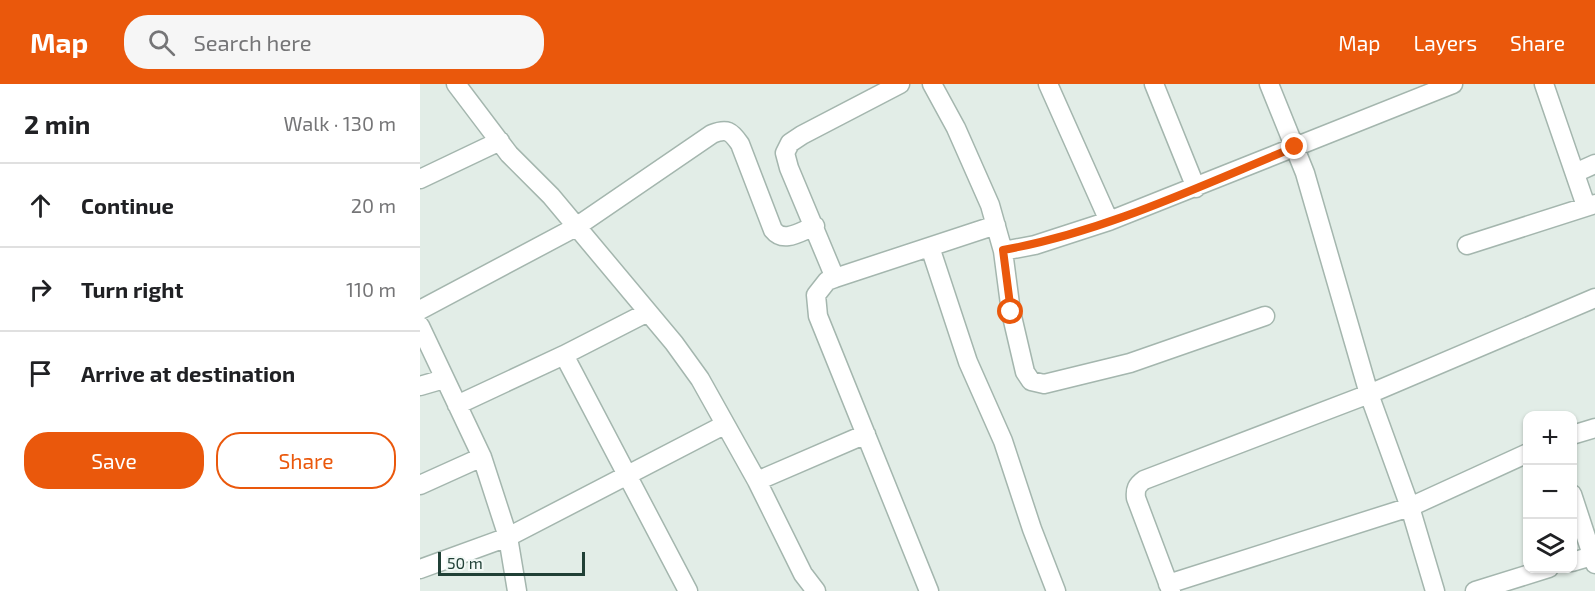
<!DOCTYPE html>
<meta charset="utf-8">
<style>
:root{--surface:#fff;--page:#f6f6f6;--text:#202124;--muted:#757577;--line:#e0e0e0;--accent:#ea580c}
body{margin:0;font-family:"Exo 2",sans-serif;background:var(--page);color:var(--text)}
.controls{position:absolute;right:18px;bottom:18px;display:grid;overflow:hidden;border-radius:12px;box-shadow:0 2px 4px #0004}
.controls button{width:54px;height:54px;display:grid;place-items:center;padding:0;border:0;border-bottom:2px solid var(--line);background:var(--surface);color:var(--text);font:30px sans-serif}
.scale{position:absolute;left:18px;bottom:15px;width:147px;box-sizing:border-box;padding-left:6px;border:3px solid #204036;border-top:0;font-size:16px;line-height:21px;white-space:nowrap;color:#204036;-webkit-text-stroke:4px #f2f9f6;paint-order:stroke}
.stop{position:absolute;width:18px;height:18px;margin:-14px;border:4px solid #ea580c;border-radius:50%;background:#fff}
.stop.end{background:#ea580c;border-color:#fff;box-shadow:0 2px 6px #0008}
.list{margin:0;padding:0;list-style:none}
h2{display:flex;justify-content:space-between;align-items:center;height:78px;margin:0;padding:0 24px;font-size:26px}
h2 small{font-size:20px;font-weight:400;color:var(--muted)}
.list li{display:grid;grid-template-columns:39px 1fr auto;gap:18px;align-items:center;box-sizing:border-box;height:84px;padding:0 24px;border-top:2px solid var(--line)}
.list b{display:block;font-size:22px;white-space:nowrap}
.list em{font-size:20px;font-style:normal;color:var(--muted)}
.actions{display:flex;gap:12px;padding:18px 24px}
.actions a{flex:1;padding:14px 0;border:2px solid var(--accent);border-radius:24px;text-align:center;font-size:21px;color:var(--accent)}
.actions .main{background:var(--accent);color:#fff}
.icon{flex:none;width:33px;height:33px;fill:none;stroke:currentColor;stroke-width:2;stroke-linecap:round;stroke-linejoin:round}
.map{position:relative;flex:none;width:1175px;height:507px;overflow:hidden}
header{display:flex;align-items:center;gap:36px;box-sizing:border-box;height:84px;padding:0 30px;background:var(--accent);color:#fff}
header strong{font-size:28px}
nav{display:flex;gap:33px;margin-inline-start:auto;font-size:21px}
.search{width:420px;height:54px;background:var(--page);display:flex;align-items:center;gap:15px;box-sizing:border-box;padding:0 21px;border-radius:24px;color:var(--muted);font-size:22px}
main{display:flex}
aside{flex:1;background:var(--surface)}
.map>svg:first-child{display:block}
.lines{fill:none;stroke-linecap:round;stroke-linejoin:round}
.street-casing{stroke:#a4b6ae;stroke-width:21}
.street{stroke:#fff;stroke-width:18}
.route{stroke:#ea580c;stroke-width:8}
</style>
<header>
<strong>Map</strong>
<div class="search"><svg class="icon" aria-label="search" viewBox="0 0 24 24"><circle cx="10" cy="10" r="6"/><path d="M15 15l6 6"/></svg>Search here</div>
<nav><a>Map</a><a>Layers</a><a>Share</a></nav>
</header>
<main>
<aside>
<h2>2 min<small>Walk · 130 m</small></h2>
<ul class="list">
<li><svg class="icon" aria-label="ahead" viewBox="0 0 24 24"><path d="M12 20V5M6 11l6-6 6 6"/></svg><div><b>Continue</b></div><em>20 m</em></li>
<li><svg class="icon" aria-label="right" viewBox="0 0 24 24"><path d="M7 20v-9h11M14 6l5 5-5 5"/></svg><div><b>Turn right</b></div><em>110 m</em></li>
<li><svg class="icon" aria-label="arrive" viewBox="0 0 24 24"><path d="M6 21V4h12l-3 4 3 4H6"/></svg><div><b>Arrive at destination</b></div></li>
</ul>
<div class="actions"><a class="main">Save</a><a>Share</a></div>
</aside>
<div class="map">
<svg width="1175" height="507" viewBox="0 0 1175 507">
<rect width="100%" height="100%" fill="#e2ede7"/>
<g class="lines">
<defs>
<path id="street" d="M36,0L89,70L131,112L254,259L280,295L337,397L383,490L396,507
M512,0L536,44L570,121L583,167L591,228L605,288L611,297L624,300L710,279L845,232
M628,0L689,137
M734,0L776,104
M849,0L885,89L949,310L990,423L1015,507
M1124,0L1166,122
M1155,89L1175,80
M0,95L80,57
M1047,161L1175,120
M510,163L548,278L583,357L612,445L636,507
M583,167L615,161L689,137L1033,0
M415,194L369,84L365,69L370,59L382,51L480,0
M0,226L156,143L292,50C307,44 311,47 320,60L353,146C364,160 381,147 395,142
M0,242L62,373L88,453L97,507
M144,271L268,507
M0,302L24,295
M37,321L144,271L228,228
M1152,351L1175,344
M337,397L446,350
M0,401L62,373
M1152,410L1175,480
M1152,478L1175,471
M0,485L88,453L304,341
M748,500L990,423L1108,369
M509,507L398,232L396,211L407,197L415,194L576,141
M751,507L716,414C715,405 717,401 724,396L949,310L1175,214
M1055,507L1129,484"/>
</defs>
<!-- street casing -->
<use href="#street" class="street-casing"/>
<!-- street -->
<use href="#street" class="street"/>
</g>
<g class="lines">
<!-- route -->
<path class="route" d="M591,228L583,166C684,148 780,102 875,63"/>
</g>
</svg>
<div class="controls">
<button>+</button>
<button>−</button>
<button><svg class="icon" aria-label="layers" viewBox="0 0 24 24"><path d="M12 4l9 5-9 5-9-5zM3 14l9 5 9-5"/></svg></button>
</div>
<div class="scale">50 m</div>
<div class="stop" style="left:591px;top:228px"></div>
<div class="stop end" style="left:875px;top:63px"></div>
</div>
</main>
